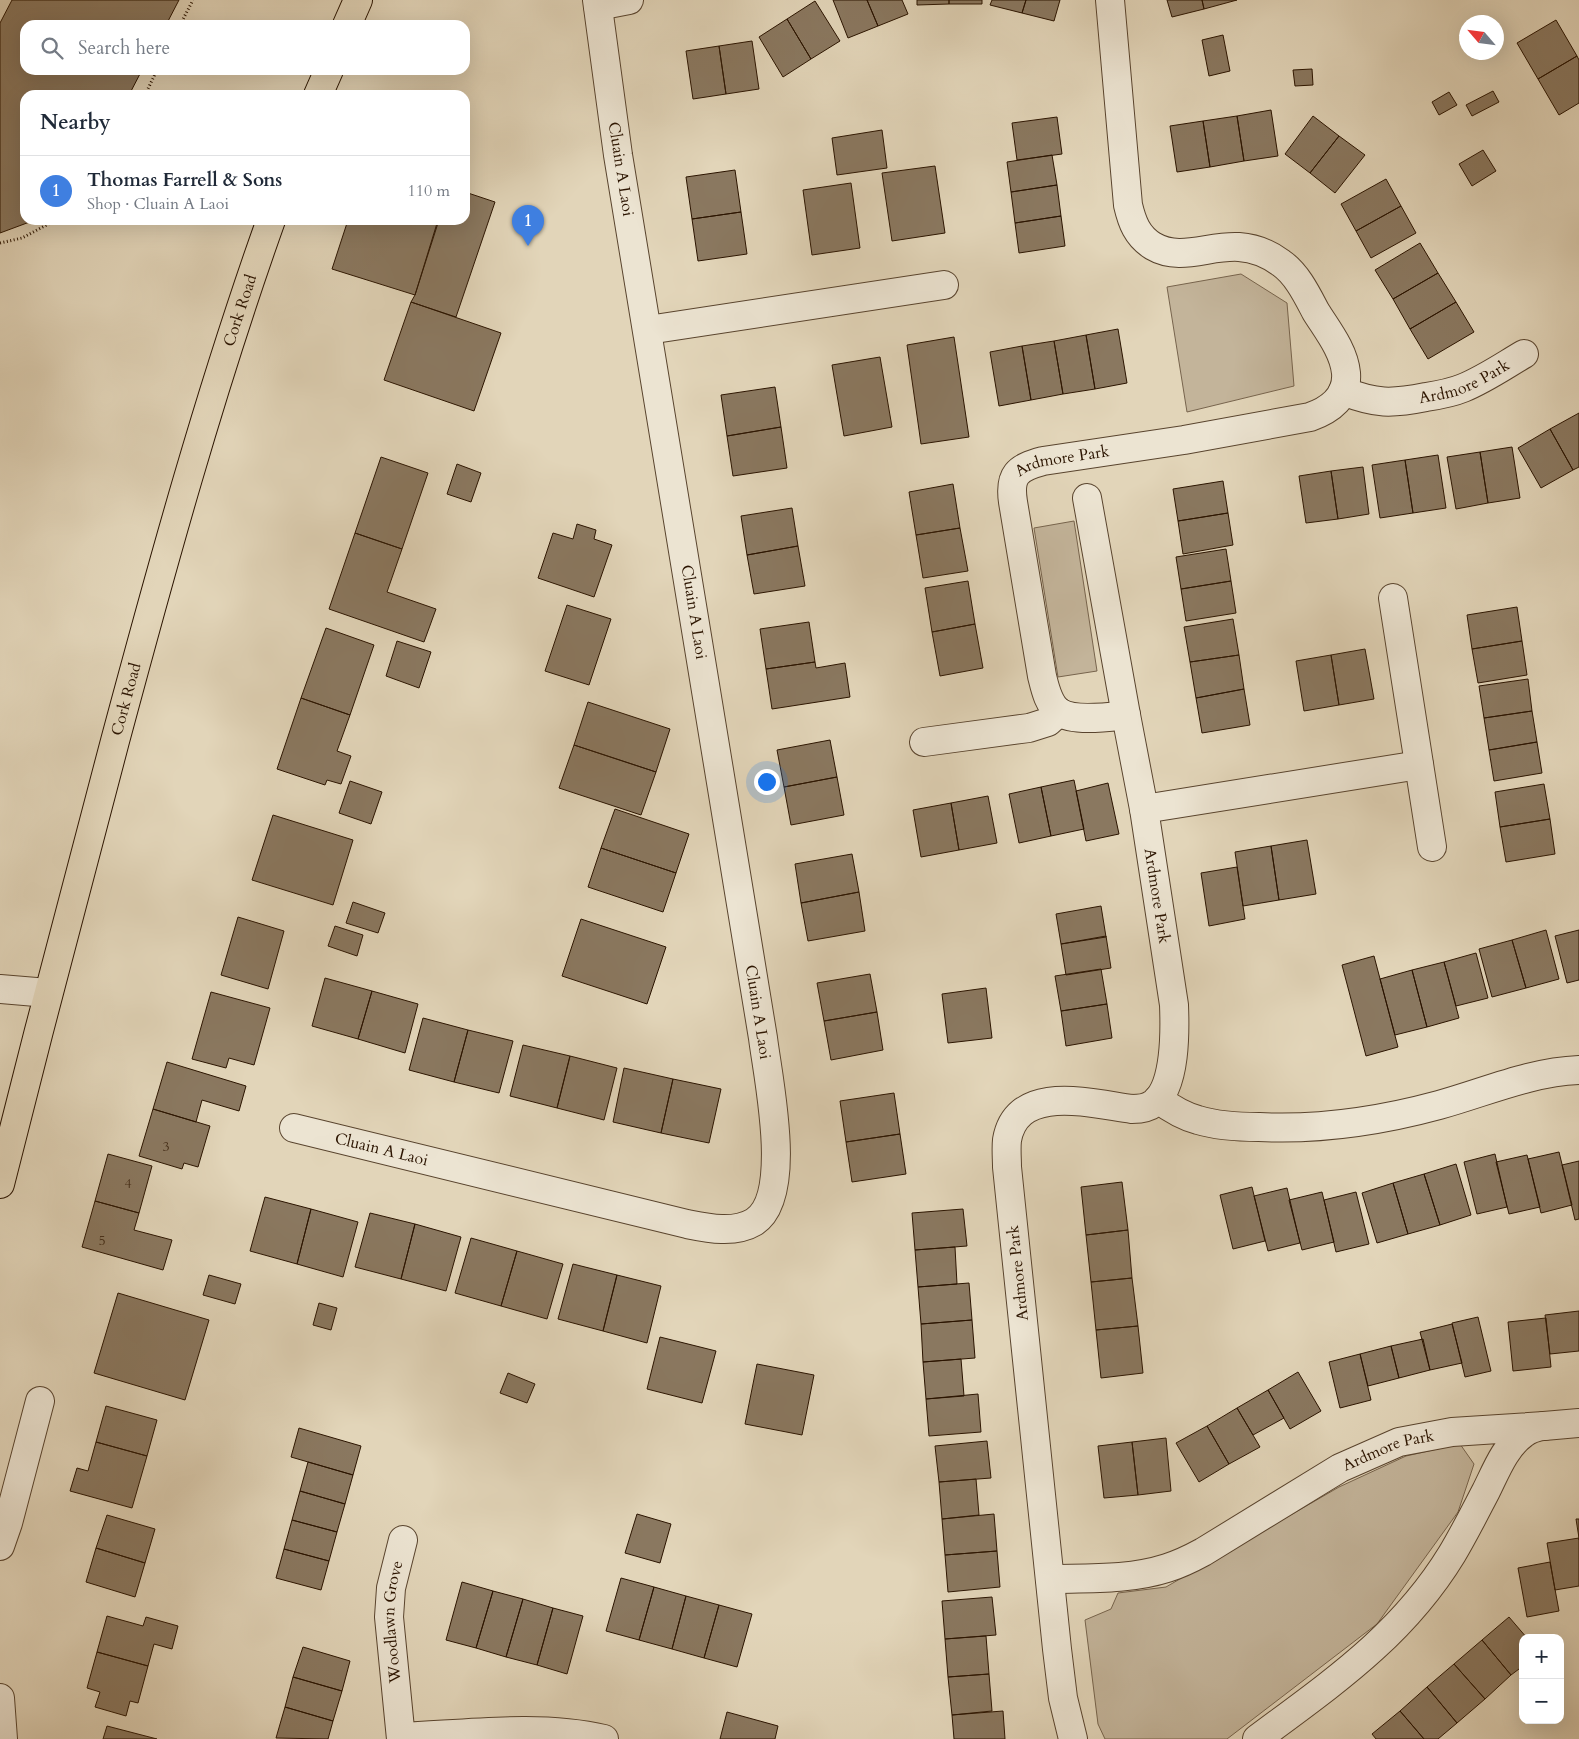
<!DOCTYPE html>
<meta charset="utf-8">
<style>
:root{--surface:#fff;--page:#f6f6f7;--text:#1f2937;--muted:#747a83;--line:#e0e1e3;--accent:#8f2418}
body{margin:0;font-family:Cardo,serif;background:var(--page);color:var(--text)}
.controls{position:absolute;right:15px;bottom:15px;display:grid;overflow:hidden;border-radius:10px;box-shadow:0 5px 20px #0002}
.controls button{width:45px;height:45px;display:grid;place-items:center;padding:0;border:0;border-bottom:1px solid var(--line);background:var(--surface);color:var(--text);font:25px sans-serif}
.compass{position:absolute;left:1459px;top:15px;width:45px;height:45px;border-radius:50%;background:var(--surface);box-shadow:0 5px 20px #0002;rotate:298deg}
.you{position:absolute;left:766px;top:781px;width:18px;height:18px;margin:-12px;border:4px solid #fff;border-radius:50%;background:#1a73e8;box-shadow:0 0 0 8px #1a73e833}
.badge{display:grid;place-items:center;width:32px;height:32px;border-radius:50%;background:var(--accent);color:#fff;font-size:16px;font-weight:700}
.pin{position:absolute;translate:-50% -41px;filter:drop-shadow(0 1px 2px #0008)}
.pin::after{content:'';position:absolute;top:26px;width:18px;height:15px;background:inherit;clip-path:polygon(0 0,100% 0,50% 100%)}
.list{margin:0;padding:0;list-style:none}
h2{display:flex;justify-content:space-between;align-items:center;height:65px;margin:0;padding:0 20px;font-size:21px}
h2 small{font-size:16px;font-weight:400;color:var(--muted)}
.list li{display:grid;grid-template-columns:32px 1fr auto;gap:15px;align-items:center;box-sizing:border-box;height:70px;padding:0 20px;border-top:1px solid var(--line)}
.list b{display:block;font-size:19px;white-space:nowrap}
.list p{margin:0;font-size:16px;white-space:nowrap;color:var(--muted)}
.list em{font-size:16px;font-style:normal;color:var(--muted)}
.icon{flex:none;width:28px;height:28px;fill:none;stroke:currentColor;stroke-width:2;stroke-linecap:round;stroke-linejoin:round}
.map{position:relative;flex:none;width:1579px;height:1739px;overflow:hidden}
.search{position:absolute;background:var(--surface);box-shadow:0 5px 20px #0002;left:20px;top:20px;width:450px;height:55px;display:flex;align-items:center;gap:12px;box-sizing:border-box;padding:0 18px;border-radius:15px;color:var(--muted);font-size:19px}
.panel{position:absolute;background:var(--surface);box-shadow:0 5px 20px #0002;left:20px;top:90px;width:450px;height:135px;border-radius:15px}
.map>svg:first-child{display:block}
.green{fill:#c3b49a;stroke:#77644d}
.building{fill:#8a7860;stroke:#2b1400}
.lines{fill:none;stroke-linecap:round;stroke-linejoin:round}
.minor-casing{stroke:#59442e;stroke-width:30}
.major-casing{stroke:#2b1400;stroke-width:30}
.path{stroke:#2b1400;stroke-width:3;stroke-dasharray:1 2.5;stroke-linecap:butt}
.minor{stroke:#ece4d2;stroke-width:28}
.major{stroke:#e2d5b9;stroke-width:28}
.labels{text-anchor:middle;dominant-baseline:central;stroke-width:4;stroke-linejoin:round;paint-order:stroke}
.number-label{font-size:14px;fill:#432d18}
.street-label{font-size:16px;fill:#2b1400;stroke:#ece4d2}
</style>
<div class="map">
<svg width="1579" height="1739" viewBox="0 0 1579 1739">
<rect width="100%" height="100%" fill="#e2d5b9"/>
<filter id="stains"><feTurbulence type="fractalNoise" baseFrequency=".004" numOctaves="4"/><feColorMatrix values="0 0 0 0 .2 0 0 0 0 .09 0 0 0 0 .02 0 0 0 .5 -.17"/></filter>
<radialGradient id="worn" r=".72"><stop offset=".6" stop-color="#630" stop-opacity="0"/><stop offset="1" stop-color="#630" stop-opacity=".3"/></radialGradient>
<!-- green -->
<path class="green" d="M1241,274L1287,303L1294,386L1187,412L1167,287Z
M1074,521L1097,671L1058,677L1034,528Z
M1460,1444L1474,1464L1458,1512L1377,1624L1227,1739H1105L1098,1724L1085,1620L1111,1609L1118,1593L1166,1587L1339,1487L1406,1456Z"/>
<!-- building -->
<path class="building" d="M12,0H179L166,25H25V70H142L129,95H25V220H35L0,233V23Z
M833,0H867L878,26L848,38Z
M867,0H902L908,14L878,26Z
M917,0H949V4L917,5Z
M949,0H982V4H949Z
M992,0H1026L1022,13L990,5Z
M1026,0H1060L1054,21L1022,13Z
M1167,0H1202L1204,9L1172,17Z
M1202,0H1237L1204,9Z
M815,1L840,41L811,59L787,19Z
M787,19L811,59L783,77L759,37Z
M1556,20L1577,56L1538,79L1517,43Z
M1223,35L1230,71L1209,76L1202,40Z
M752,41L759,89L726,94L719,46Z
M719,46L726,94L693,99L686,51Z
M1577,56L1579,60V103L1559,115L1538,79Z
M1312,69L1313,85L1295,86L1293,70Z
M1493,91L1499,102L1472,116L1466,105Z
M1449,92L1457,105L1439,115L1432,102Z
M1271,110L1278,156L1244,161L1237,116Z
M1237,116L1244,161L1210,167L1203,121Z
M1313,116L1339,136L1310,173L1285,154Z
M1057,117L1062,154L1017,160L1012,123Z
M1203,121L1210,167L1177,172L1170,126Z
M882,130L887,168L837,175L832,138Z
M1339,136L1365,155L1335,193L1310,173Z
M1483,150L1496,171L1472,186L1459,164Z
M1052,155L1057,185L1011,192L1007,162Z
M935,166L945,233L892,241L882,173Z
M735,170L741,212L692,219L686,177Z
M1386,179L1401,206L1356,231L1341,204Z
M851,183L860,248L812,255L803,190Z
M1057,185L1061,216L1015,223L1011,192Z
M465,192L495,202L456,317L411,302L415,295L438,220H465Z
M1401,206L1416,233L1371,258L1356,231Z
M741,212L747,254L698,261L692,219Z
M1061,216L1065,246L1019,253L1015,223Z
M348,220H428L438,223L415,295L332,269Z
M1420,243L1438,273L1393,299L1375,270Z
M1438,273L1456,302L1410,329L1393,299Z
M411,302L501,333L474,411L384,380Z
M1456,302L1474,332L1428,359L1410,329Z
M1118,329L1127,383L1095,389L1086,335Z
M1086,335L1095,389L1063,394L1054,341Z
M954,337L969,437L921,444L907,345Z
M1054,341L1063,394L1031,400L1022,346Z
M1022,346L1031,400L999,406L990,352Z
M880,357L892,427L844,436L832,365Z
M775,387L781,427L727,436L721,395Z
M1579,413V467L1573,470L1550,429Z
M781,427L787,468L733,476L727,436Z
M1550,429L1573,470L1541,488L1518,448Z
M1512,447L1520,498L1488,503L1480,452Z
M1480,452L1488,503L1456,509L1447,457Z
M1438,455L1446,508L1413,513L1405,460Z
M381,457L428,473L402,549L355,533Z
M1405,460L1413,513L1380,518L1372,465Z
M457,464L481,473L471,502L447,494Z
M1363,467L1369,514L1338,519L1331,471Z
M1331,471L1338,519L1306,523L1299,476Z
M1223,481L1228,513L1178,521L1173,489Z
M953,484L960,528L916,535L909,492Z
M792,508L798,546L747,555L741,516Z
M1228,513L1233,545L1183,554L1178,521Z
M577,524L596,530L594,539L612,545L594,597L538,578L553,533L573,539Z
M960,528L968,571L923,578L916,535Z
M355,533L402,549L387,592L436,609L424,642L329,609Z
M798,546L805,586L754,594L747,555Z
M1226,549L1231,581L1181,589L1176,557Z
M968,581L975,624L932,632L925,588Z
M1231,581L1236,613L1186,621L1181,589Z
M567,605L611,619L589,685L545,671Z
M1517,607L1522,641L1472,649L1467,615Z
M1233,619L1239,655L1190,662L1184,627Z
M809,622L815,662L766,669L760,629Z
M975,624L983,668L940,676L932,632Z
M326,628L374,645L350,715L301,698Z
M397,641L431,652L419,688L386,676Z
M1522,641L1527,675L1478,683L1472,649Z
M1365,649L1374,699L1339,705L1331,655Z
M1239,655L1244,689L1196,698L1190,662Z
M1331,655L1339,705L1304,711L1296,661Z
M815,662L816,668L845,663L850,697L772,709L766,669Z
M1528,679L1532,711L1484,718L1479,686Z
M1244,689L1250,725L1202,733L1196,698Z
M301,698L350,715L337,751L351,756L341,784L327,780L325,785L277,769Z
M588,702L670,729L656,772L574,745Z
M1532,711L1537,742L1489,750L1484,718Z
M830,740L837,777L784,787L777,750Z
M1537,742L1542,773L1494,781L1489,750Z
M574,745L656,772L641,815L559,788Z
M837,777L844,815L791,825L784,787Z
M1074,780L1084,829L1051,836L1041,787Z
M350,781L382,792L371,824L339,813Z
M1108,783L1119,834L1086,841L1076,791Z
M1544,784L1550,819L1500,827L1495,792Z
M1041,787L1051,836L1019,843L1009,794Z
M988,796L997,843L959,850L951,803Z
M951,803L959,850L921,857L913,810Z
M615,809L689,834L676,873L601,848Z
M273,815L353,840L333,905L252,880Z
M1550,819L1555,854L1506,862L1500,827Z
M1307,840L1316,894L1279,900L1271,846Z
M1271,846L1279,900L1243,906L1235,852Z
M601,848L676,873L663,912L588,887Z
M852,854L859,892L801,903L795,864Z
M1237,867L1245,919L1209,926L1201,873Z
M859,892L865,931L808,941L801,903Z
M353,902L385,913L378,933L346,923Z
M1101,906L1106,937L1061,944L1056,914Z
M238,917L284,931L268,989L221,975Z
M581,919L666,947L647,1004L562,976Z
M335,926L363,935L357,956L328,946Z
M1546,930L1559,979L1526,988L1512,940Z
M1579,930V980L1567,983L1555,936Z
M1106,936L1111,968L1066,975L1061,944Z
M1512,940L1526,988L1492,997L1479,949Z
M1476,953L1488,998L1456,1006L1444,962Z
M1374,956L1398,1047L1366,1056L1342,965Z
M1444,962L1459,1018L1427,1027L1412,970Z
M1101,969L1107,1004L1061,1011L1055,976Z
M1412,970L1427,1027L1395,1035L1380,979Z
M870,974L877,1012L824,1021L817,983Z
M325,978L372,991L358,1039L312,1026Z
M986,988L992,1038L948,1043L942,994Z
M372,991L418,1004L405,1053L358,1039Z
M211,992L270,1008L254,1065L229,1058L226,1068L192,1059Z
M1107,1004L1112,1038L1066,1046L1061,1011Z
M877,1012L883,1050L831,1060L824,1021Z
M423,1018L468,1030L454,1082L409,1070Z
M468,1030L513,1041L499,1093L454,1082Z
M523,1045L570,1056L557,1108L510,1096Z
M570,1056L617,1068L604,1120L557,1108Z
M167,1062L246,1086L239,1111L202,1100L196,1122L153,1109Z
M624,1068L673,1079L661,1133L613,1122Z
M673,1079L721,1089L709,1143L661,1133Z
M894,1093L900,1134L846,1142L840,1101Z
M153,1109L210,1126L198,1167L184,1163L182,1169L139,1156Z
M900,1134L906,1174L852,1182L846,1142Z
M1559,1152L1572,1205L1541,1213L1528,1159Z
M108,1154L152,1166L139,1213L95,1201Z
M1495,1154L1507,1207L1477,1214L1464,1162Z
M1527,1155L1540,1207L1509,1214L1496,1162Z
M1579,1161V1219L1575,1220L1562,1165Z
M1456,1164L1471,1215L1440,1225L1424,1174Z
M1424,1174L1440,1225L1408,1234L1393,1183Z
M1122,1182L1128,1230L1086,1235L1081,1187Z
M1393,1183L1408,1234L1377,1243L1362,1193Z
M1252,1187L1265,1241L1233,1249L1220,1195Z
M1287,1188L1300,1243L1268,1251L1254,1196Z
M1322,1192L1334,1242L1302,1250L1289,1200Z
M1356,1192L1369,1244L1336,1252L1324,1200Z
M265,1197L311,1209L297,1264L250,1251Z
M95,1201L139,1213L134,1230L172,1240L163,1270L82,1247Z
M311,1209L358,1222L343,1277L297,1264Z
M963,1209L967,1246L915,1250L912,1213Z
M370,1213L415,1224L401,1279L355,1267Z
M415,1224L461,1237L446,1291L401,1279Z
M1128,1230L1132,1278L1091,1282L1086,1235Z
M471,1238L517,1251L501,1306L455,1293Z
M955,1247L957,1284L918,1287L915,1250Z
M517,1251L563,1264L547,1319L501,1306Z
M573,1264L617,1275L603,1331L558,1319Z
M209,1275L241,1284L235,1304L203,1295Z
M617,1275L661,1286L647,1343L603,1331Z
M1132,1278L1138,1326L1096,1330L1091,1282Z
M969,1283L972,1320L921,1324L918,1287Z
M118,1293L209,1320L185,1400L94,1373Z
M319,1303L337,1308L331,1330L313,1325Z
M1579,1311V1351L1550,1354L1545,1315Z
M1478,1317L1491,1371L1465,1377L1452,1323Z
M1546,1318L1551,1367L1513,1371L1508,1322Z
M972,1320L975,1358L923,1362L921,1324Z
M1452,1324L1462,1363L1430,1370L1420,1332Z
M1138,1326L1143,1373L1101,1378L1096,1330Z
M660,1337L716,1351L702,1403L647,1389Z
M1423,1339L1430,1370L1399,1378L1391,1346Z
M1391,1346L1399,1378L1368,1386L1360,1354Z
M1360,1354L1371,1400L1340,1408L1329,1362Z
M961,1359L964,1396L926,1399L923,1362Z
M757,1364L814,1375L802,1435L745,1424Z
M1298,1372L1321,1411L1290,1429L1268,1390Z
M508,1373L535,1384L527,1403L500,1393Z
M1268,1390L1284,1418L1253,1435L1237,1408Z
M978,1394L981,1432L929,1436L926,1399Z
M106,1406L157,1420L147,1456L96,1442Z
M1237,1408L1260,1447L1229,1464L1207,1426Z
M1207,1426L1229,1464L1199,1482L1176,1443Z
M299,1428L361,1446L353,1475L291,1457Z
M1166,1438L1171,1491L1138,1495L1132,1442Z
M987,1441L991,1478L939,1482L935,1446Z
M96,1442L147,1456L132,1508L70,1491L77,1468L88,1471Z
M1132,1442L1138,1495L1104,1498L1098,1446Z
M308,1462L353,1475L345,1504L300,1491Z
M976,1479L979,1515L942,1519L939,1482Z
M300,1491L345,1504L337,1532L292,1520Z
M637,1514L671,1524L660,1563L625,1553Z
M994,1514L997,1551L945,1555L942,1519Z
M107,1515L155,1529L145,1563L96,1548Z
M1576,1519H1579V1540V1538Z
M292,1520L337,1532L329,1561L284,1549Z
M1579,1538V1586L1555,1590L1547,1543Z
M96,1548L145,1563L135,1597L86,1582Z
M284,1549L329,1561L321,1590L276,1578Z
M997,1551L1000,1587L948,1592L945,1555Z
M1550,1562L1559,1611L1527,1617L1518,1568Z
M621,1578L654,1587L639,1640L606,1631Z
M462,1582L493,1591L476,1648L446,1640Z
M654,1587L686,1596L672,1649L639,1640Z
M493,1591L523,1599L506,1657L476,1648Z
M686,1596L719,1605L704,1658L672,1649Z
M992,1597L996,1635L945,1639L942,1601Z
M523,1599L553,1608L537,1665L506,1657Z
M719,1605L752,1614L737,1667L704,1658Z
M553,1608L583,1616L567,1674L537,1665Z
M107,1616L143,1626L146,1617L178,1626L172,1649L154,1644L148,1666L97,1652Z
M1509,1617L1527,1638H1523V1666L1511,1675L1482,1640Z
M986,1636L989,1674L948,1677L945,1639Z
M1482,1640L1511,1675L1485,1699L1454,1664Z
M303,1647L350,1661L342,1691L293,1677Z
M97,1652L148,1666L138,1703L130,1701L126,1716L95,1707L100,1692L87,1688Z
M1454,1664L1485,1699L1457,1723L1427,1687Z
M989,1674L992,1711L952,1715L948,1677Z
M293,1677L342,1691L333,1721L285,1707Z
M1427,1687L1457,1723L1438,1739H1424L1400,1711Z
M285,1707L333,1721L328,1739L276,1738Z
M1003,1711L1005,1739H954L952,1715Z
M1400,1711L1424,1739H1376L1372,1734Z
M727,1712L778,1726L775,1739H720Z
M107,1726L157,1739H103Z"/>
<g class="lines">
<defs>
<g id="minor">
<path d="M598,6L629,0"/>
<path d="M648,330L944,285"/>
<path id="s1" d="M1343,391C1376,404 1391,404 1426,397C1439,395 1451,393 1463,388C1485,379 1505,365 1524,354"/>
<path d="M1087,498L1126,715"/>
<path d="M1393,598L1432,847"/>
<path d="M924,742L1029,728L1048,722L1059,712"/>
<path d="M1144,809L1419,765"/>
<path d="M0,989L48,993"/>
<path d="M1158,1099C1170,1108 1183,1116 1198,1120C1218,1126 1239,1127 1259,1127C1320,1130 1380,1121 1439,1105C1486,1092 1530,1072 1579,1070"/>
<path id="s2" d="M294,1128L687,1224C707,1228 734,1234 754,1222C794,1197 768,1079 763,1038L618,155L597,0"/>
<path d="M1544,1426L1579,1423"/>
<path d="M0,1546L8,1523L40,1401"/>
<path id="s3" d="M1050,1579C1089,1578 1130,1580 1167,1568C1180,1564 1192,1558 1203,1552L1340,1468L1399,1442L1452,1432L1544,1426C1537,1427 1529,1429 1523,1434C1505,1447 1496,1471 1486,1491C1475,1512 1464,1534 1452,1554C1402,1636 1332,1683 1257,1739"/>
<path d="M0,1698L3,1739"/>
<path d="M401,1737C467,1734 540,1724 604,1739"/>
<path id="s4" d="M401,1739L389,1617L391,1588L403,1540"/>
<path id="s5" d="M1073,1739L1063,1698L1057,1649L1007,1167C1007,1159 1006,1149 1007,1140C1017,1082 1093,1104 1132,1109C1139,1109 1148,1108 1154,1103C1176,1086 1175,1030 1174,1005L1144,809L1126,715C1108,717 1074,722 1059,712C1048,704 1045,688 1042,676L1013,502C1009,475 1017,468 1043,461L1184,440L1310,417C1330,410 1348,397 1346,373C1344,351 1328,331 1316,312C1307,295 1297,274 1281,263C1269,254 1254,248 1239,247C1209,245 1180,262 1153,246C1137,236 1132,222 1128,205L1110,0"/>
</g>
<g id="major">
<path d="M347,25L358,0"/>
<path d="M318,95L329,70"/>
<path id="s6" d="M0,1184C37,1036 76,888 115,741C162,566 210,391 271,220"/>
</g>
</defs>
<!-- minor casing -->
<use href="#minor" class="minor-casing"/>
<!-- major casing -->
<use href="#major" class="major-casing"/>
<!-- path -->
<path class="path" d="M180,25L193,0
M145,95L157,70
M0,243L22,238L56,220"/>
<!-- minor -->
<use href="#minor" class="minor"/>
<!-- major -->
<use href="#major" class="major"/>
</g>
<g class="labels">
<!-- number labels -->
<g class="number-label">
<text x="166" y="1146">3</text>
<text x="128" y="1183">4</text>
<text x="102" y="1240">5</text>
</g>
<!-- street labels -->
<g class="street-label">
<text transform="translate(621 169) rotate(81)">Cluain A Laoi</text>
<text stroke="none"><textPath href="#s6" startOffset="906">Cork Road</textPath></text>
<text stroke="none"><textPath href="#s1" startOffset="126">Ardmore Park</textPath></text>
<text stroke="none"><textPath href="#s5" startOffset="1531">Ardmore Park</textPath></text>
<text transform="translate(694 612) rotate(81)">Cluain A Laoi</text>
<text stroke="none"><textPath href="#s6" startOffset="501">Cork Road</textPath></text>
<text transform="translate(1157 896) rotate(81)">Ardmore Park</text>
<text transform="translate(758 1012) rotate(81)">Cluain A Laoi</text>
<text stroke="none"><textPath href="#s2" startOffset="90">Cluain A Laoi</textPath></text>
<text transform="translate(1018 1273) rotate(-96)">Ardmore Park</text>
<text stroke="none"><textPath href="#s3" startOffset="370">Ardmore Park</textPath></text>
<text stroke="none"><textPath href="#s4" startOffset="118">Woodlawn Grove</textPath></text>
</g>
</g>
<rect width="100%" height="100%" filter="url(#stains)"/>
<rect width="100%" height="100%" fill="url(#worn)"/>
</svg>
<div class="controls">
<button>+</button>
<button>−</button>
</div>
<svg class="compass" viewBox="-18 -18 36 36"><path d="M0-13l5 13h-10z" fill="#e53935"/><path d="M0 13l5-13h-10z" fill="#747a83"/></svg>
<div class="you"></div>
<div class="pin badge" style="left:528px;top:246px;background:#3f7fe0">1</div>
<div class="search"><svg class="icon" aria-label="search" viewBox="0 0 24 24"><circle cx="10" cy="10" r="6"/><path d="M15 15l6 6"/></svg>Search here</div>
<section class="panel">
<h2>Nearby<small></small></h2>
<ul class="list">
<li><span class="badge" style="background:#3f7fe0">1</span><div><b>Thomas Farrell &amp; Sons</b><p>Shop · Cluain A Laoi</p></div><em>110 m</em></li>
</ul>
</section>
</div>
